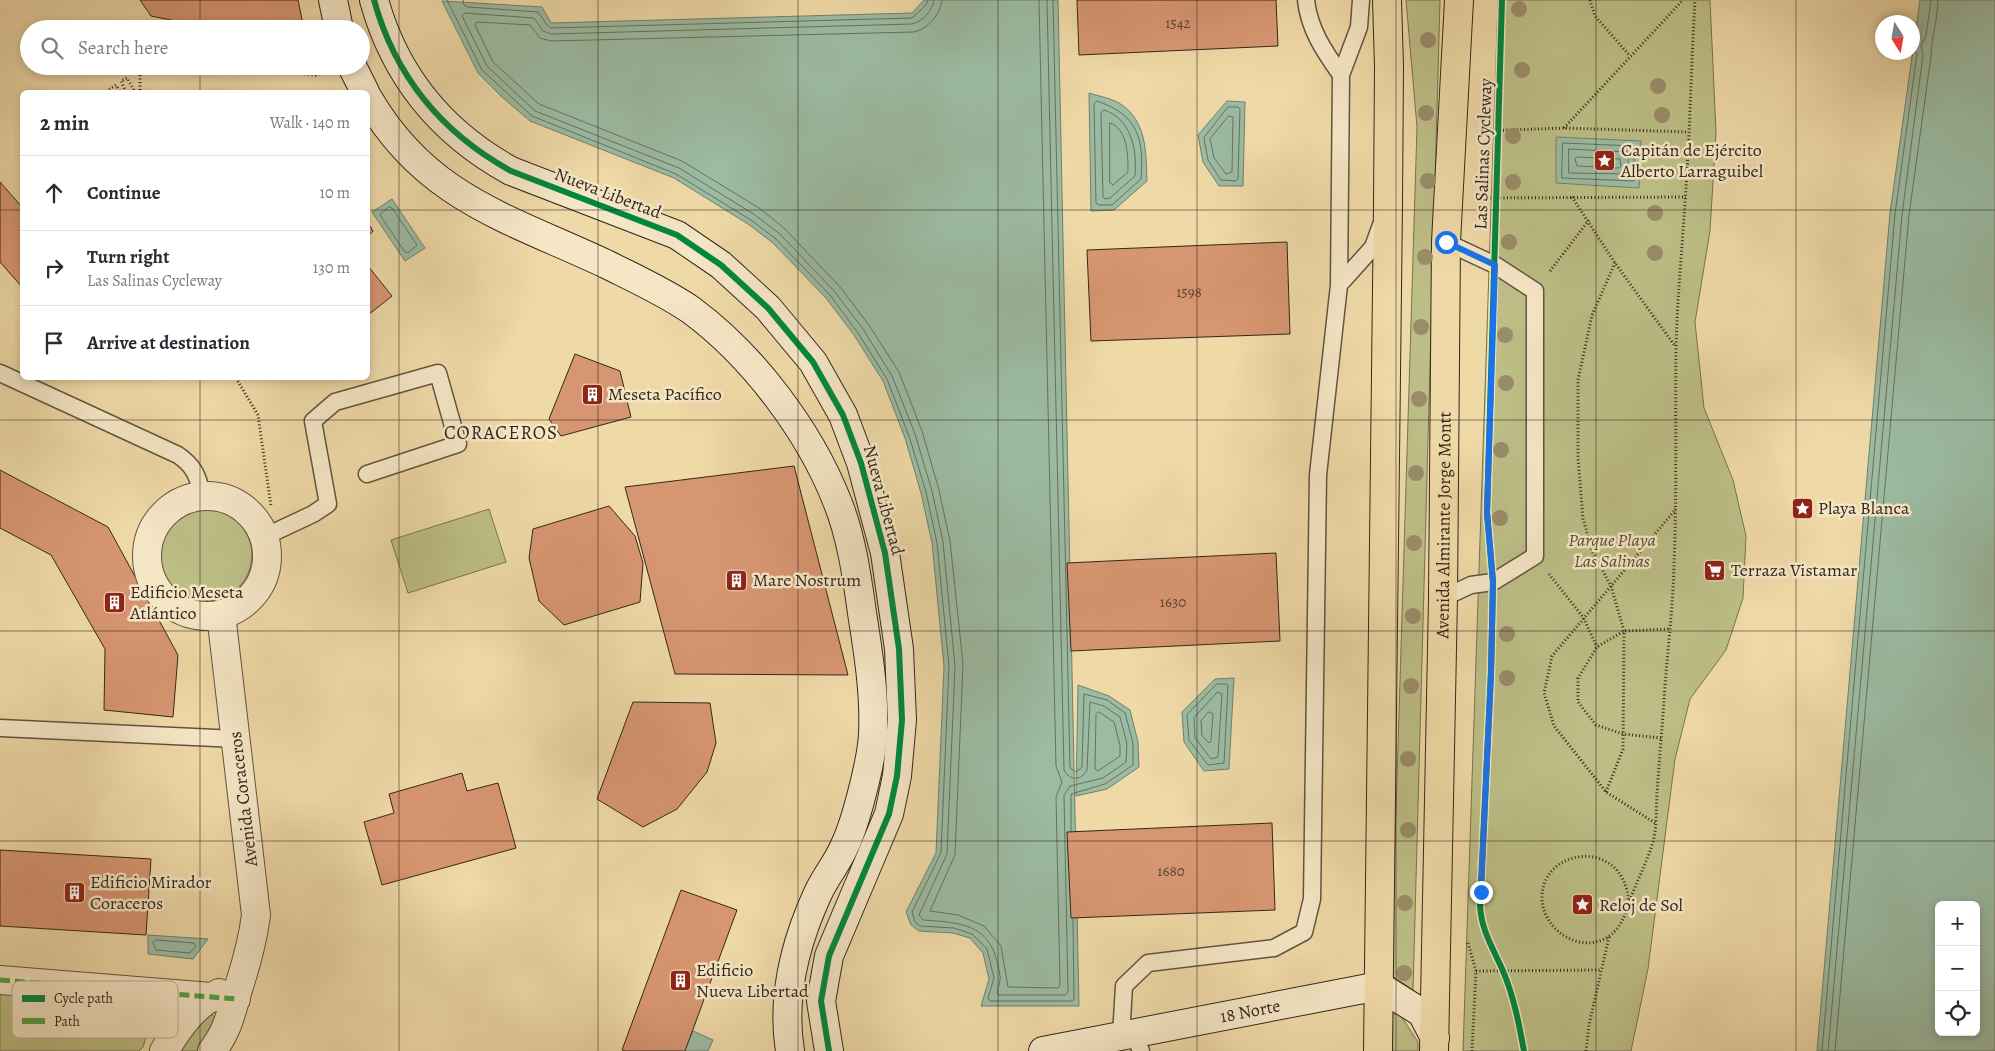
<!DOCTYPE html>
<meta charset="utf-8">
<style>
:root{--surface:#fff;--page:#f7f7f7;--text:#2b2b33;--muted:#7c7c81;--line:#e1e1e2}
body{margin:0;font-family:Alegreya,serif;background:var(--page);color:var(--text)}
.controls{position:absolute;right:15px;bottom:15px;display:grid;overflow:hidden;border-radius:8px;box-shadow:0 2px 8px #0003}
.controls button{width:45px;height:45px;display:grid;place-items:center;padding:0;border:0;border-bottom:1px solid var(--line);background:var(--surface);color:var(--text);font:25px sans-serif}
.compass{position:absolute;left:1875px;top:15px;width:45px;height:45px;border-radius:50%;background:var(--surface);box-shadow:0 2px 8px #0003;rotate:169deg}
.stop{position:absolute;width:15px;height:15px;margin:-11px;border:4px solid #1a73e8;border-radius:50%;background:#fff}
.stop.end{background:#1a73e8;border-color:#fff;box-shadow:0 1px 5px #0008}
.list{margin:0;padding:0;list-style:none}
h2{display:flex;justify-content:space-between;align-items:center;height:65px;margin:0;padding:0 20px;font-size:21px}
h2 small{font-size:16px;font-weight:400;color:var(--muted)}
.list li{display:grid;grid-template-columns:32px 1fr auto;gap:15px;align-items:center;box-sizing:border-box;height:75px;padding:0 20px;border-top:1px solid var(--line)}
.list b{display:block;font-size:19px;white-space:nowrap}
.list p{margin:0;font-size:16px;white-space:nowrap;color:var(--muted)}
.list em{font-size:16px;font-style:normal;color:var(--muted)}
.icon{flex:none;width:28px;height:28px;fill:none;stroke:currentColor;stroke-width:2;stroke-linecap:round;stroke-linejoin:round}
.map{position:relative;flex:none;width:1995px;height:1051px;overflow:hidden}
.search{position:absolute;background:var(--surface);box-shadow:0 2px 8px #0003;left:20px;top:20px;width:350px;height:55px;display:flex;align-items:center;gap:12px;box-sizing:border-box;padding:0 18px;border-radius:28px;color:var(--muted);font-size:19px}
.panel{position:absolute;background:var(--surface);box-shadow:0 2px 8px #0003;left:20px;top:90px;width:350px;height:290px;border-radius:8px}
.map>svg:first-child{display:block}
.green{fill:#bcbe85;stroke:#787250}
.water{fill:#9bbba2;stroke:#71806c;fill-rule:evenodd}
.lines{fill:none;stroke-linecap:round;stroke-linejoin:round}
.shore{stroke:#67715f;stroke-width:1}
.building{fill:#d79672;stroke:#33271c}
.lane-casing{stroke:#62543f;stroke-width:19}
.street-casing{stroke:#62543f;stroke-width:30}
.secondary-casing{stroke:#33271c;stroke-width:30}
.primary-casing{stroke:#33271c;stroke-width:30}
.path{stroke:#33271c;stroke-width:3;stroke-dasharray:1 2.5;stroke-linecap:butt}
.lane{stroke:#f5e6c6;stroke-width:16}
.street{stroke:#f5e6c6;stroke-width:28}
.secondary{stroke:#f5e6c6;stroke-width:28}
.primary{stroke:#efd9a7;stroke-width:28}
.quiet{stroke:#52a341;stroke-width:5;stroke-dasharray:10 5;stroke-linecap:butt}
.cycleway-casing{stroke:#f5e6c6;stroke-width:9}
.cycleway{stroke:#00873e;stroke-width:6}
.tree{fill:#9a8c69}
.route{stroke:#1a73e8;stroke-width:6}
.grid{fill:none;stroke:#33271c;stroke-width:1;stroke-opacity:0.55}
.labels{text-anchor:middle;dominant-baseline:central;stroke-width:5;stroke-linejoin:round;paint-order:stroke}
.number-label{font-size:15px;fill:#5c4332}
.poi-label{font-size:18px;fill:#33271c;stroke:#f5e6c6;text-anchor:start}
.street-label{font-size:18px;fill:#33271c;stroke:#f5e6c6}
.park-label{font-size:18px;font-style:italic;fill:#554d36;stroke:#f5e6c6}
.neighbourhood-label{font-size:19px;letter-spacing:1px;fill:#33271c;stroke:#f5e6c6}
.key{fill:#f5e6c6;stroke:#bbad93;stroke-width:1}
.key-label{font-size:14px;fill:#33271c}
</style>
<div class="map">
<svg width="1995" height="1051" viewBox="0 0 1995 1051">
<rect width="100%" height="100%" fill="#efd9a7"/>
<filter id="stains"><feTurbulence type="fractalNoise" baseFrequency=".004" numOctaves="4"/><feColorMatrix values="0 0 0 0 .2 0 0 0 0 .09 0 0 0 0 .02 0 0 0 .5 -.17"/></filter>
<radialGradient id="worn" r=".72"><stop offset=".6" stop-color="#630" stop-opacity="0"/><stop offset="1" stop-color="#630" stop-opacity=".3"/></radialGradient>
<!-- green -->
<path class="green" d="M1406,0H1440L1413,990L1391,975L1417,127Z
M1498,0H1710L1716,132L1710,231L1695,322L1704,408L1733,480L1746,536L1743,598L1726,650L1690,699L1675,759L1648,969L1631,1051H1463Z
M160 555a46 46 0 1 1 92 0a46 46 0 1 1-92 0Z
M489,509L506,562L408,593L391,540Z
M0,990L157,1003L143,1047L139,1051H0Z
M1399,1013L1418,1042V1051H1391L1392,1015Z
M205,1014H211L216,1018L201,1051H172Z"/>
<!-- water -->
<path class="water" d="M924,0H1058L1079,1006H981L989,979L983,953L970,938L953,933L919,931L911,925L906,912L936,853L944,666L932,543L921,493L905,438L883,381L854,335L826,298L773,243L748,224L674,178L530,121L502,97L478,73L442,1L542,7L551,23L912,13Z
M1920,0H1995V1051H1817L1890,213ZM1939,905H1976V1032H1939Z
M1089,93C1098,96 1110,98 1119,103C1147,120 1146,152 1147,181L1114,210L1091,211Z
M1227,101L1245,102L1243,186H1219L1203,162L1198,135Z
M1556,137L1641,141L1639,188L1556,183Z
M392,199L425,248L405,261L372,212Z
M1234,678L1229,769L1204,771L1184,742L1182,712L1215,679Z
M1078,685L1109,696L1130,710L1138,742L1139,767L1107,789L1076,796Z
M148,935L208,939L193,959L148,954Z
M693,1031L713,1040L708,1051H684Z"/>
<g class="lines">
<!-- shore -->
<path class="shore" d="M447,0L482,70L532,116L676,174L751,220L776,239L830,295L858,333L887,379L909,436L926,492L937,543L949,666L941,853L912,912L915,922L920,926L954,928L972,934L987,949L994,978L988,998L990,1001H1072L1074,999L1073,919
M463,0L464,5L468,7L538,12L547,25L551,28L912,18L926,5L928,0
M934,0C933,10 922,22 912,24L551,34L543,31L534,18L465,13L462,16L487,66L535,111L679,168L755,215L780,234L834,291L863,329L892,376L915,434L932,491L943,542L955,666L947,854L919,915L923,920C967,923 993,925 1000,976C1001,983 996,989 998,995H1065L1068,992L1064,795L1070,786L1103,778L1126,762L1127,744L1120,717L1104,706L1090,702L1087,770C1081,781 1070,781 1064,770L1047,0
M942,0C941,14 927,30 913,32L551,41L540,38L530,25L477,22L475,25L493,62L539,104L682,161L759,208L784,228L840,287L869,325L899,372L922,431L939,490L950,541L963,664L955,855L930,911L958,915L984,926L1001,946L1008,987L1058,988L1060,985L1056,797L1062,782L1056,766L1039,0
M1053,0L1070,768L1076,772L1082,767L1084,694L1107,700L1125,713L1133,743V765L1105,784L1071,794V831
M1097,101C1138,115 1144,138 1141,179L1112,205H1099L1096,203L1094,104Z
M1228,107H1238L1240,109L1238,178L1236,181L1221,180L1208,160L1204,138Z
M1104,110C1132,119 1137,150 1135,176L1110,198L1105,199L1103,197L1101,113Z
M1229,116L1233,117L1232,172L1226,174L1214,158L1210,139Z
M1110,123C1128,129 1128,156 1128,172L1113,185L1110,183Z
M1563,143L1634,146V181L1562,178Z
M1569,149L1628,152V174L1569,173Z
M1577,157L1620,159L1621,166L1619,168L1577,166L1575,159Z
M389,207L392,208L417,245L408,253L405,252L380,215Z
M1217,684H1226L1228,686L1224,763L1208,765L1189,740L1187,715Z
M1218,692L1222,694L1218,757L1211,759L1195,738L1194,718Z
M1099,712L1114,722L1120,745V756L1098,771L1095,769L1096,715Z
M1209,712L1213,714L1211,741L1209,743L1202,736L1201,721Z
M156,940L194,943L196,946L190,953L156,950L153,943Z
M1822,1051L1895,214L1917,54L1912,48
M1828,1051L1902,215L1923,55L1921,45L1926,36L1931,0
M1835,1051L1909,215L1931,56C1931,38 1938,19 1938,0"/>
</g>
<!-- building -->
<path class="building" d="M140,0H298L304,29H215L151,16Z
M1077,0H1276L1278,46L1079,55Z
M0,182L22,207V287L0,262Z
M368,223L373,231L368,236Z
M1287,242L1290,334L1091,341L1087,250Z
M368,266L392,296L368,315Z
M575,354L620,371L631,417L561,436L549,419Z
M794,466L848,675L675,674L625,487Z
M0,470L108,527L178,655L173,717L104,710L105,649L51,555L0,528Z
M609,506L635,536L643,563L640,602L564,625L539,601L529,558L533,529Z
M1276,553L1280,641L1071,651L1067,563Z
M633,702L710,703L716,743L707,772L677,809L643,827L597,799Z
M462,773L467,791L498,783L516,848L382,885L364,822L394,813L389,794Z
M1272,823L1275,910L1071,918L1067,832Z
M0,850L151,859L146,935L0,926Z
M681,890L737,910L685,1051H625L622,1050Z"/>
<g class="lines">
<defs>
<path id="lane" d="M1306,0C1309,29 1324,51 1341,75
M1339,285L1341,75L1359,27L1361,0
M0,373L178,455C194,466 198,476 202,495
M264,537L313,514L328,504L313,421L335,402L438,373L458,444L367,474
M1443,598L1471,585L1493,582L1535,556V291L1495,265L1446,242
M0,728L237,739
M1134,1034L1141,1051
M1121,1036L1124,986L1148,963L1274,948L1304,932L1312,899L1318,475L1339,285L1373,247L1381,225"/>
<path id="street" d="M147 556a60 60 0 1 1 120 0a60 60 0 1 1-120 0Z
M0,980L236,999
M164,1051C179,1028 193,1005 219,993
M212,1051C229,1030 232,1008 240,983C247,961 253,939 256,915L221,614"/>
<g id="secondary">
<path d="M333,0L339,29"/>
<path d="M374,0C395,76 442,133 511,171L677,235L721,265L768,308L813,362L843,415L861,463L885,553L899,649L902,720L897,776L889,814L829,956L821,1001L829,1051"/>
<path d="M352,66L365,92"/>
<path d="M368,98C426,198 508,218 606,264C634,278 665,292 691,310C752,355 809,430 837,501C851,535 857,576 862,613C868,651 875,694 873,734C872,759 856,822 845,845C838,862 826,876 818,893C795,943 781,996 790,1051"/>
<path id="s1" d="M1043,1051L1379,986L1422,1013L1435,1038"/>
</g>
<g id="primary">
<path d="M1378,1051L1388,204L1389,66L1387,0"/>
<path id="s2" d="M1434,1051L1443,598L1446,242L1459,0"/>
</g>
</defs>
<!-- lane casing -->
<use href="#lane" class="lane-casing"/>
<!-- street casing -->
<use href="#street" class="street-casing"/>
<!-- secondary casing -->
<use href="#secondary" class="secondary-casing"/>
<!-- primary casing -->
<use href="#primary" class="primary-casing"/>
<!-- path -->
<path class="path" d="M1590,0L1595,16L1630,56
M221,66L316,75L324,72
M109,92L108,90L116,85L120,92
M126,92L121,81L127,78L135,92
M137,92L140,90V66
M1564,128L1683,0
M1482,131L1564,128L1688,132
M1572,197L1615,263L1675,346
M1479,198L1686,197
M1550,271L1589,220
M236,378L258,415L271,506
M1549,574L1583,617L1597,647
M1661,738L1623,734L1596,725L1578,702V678L1597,647L1624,631L1669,629
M1606,792L1623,749L1624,631L1611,586L1593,553L1583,519L1578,458V380L1592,315L1615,263
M1655,823L1606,792L1554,726L1544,693L1552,656L1676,509
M1629,903C1624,836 1543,848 1542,896C1541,928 1578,955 1608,937C1624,926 1627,908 1633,892C1640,875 1648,859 1653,842C1657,827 1656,810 1657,794C1659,763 1662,731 1664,700C1667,654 1673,609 1674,564C1677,492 1675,421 1676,350C1677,300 1682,251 1685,202C1690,135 1691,67 1695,0
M1468,943L1476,971L1472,1051
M1476,971L1601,970
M1586,1051L1589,1025L1609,937"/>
<!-- lane -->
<use href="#lane" class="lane"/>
<!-- street -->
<use href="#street" class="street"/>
<!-- secondary -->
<use href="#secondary" class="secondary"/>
<!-- primary -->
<use href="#primary" class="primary"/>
<!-- quiet -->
<path class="quiet" d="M0,980L236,999"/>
<defs>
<path id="cycleway" d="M374,0C395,76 442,133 511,171L677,235L721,265L768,308L813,362L843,415L861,463L885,553L899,649L902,720L897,776L889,814L829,956L821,1001L829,1051
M1502,0L1487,513L1493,582L1491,673L1480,905C1481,930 1493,948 1503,971C1514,997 1519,1024 1524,1051"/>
</defs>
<!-- cycleway casing -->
<use href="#cycleway" class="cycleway-casing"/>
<!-- cycleway -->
<use href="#cycleway" class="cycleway"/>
</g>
<!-- trees -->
<g class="tree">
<circle cx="1519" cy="9" r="8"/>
<circle cx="1428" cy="40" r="8"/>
<circle cx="1522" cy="70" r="8"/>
<circle cx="1658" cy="86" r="8"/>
<circle cx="1426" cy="113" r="8"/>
<circle cx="1662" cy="115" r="8"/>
<circle cx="1513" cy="136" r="8"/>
<circle cx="1428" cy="181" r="8"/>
<circle cx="1513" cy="182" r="8"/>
<circle cx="1655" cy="213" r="8"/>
<circle cx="1509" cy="242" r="8"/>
<circle cx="1655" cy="253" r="8"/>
<circle cx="1425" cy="257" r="8"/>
<circle cx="1421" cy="327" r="8"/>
<circle cx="1505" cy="335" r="8"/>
<circle cx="1506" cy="383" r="8"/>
<circle cx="1419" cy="399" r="8"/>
<circle cx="1501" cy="450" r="8"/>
<circle cx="1416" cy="473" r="8"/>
<circle cx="1500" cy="518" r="8"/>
<circle cx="1414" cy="543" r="8"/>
<circle cx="1413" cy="616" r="8"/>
<circle cx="1507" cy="634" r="8"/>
<circle cx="1507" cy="678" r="8"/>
<circle cx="1411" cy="686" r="8"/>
<circle cx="1408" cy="759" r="8"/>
<circle cx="1408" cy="830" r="8"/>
<circle cx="1405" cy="903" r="8"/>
<circle cx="1404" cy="973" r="8"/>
</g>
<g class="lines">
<!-- route -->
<path class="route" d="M1446,242L1495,265L1487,512L1493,582L1491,673L1481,892"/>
</g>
<!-- grid -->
<path class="grid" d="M200,0V29M399,0V1051M598,0V1051M798,0V1051M998,0V1051M1197,0V1051M1396,0V1051M1596,0V1051M1796,0V1051M200,66V92M0,210H22M368,210H1995M200,378V1051M0,420H1995M0,631H1995M0,841H1995"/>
<!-- icons -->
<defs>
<symbol id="sight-square" viewBox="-11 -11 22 22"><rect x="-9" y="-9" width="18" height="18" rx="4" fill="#8f2418" stroke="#f5e6c6"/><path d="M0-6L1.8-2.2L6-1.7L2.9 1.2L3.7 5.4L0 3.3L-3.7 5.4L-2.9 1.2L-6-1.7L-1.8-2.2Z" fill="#fff"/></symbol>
<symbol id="building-square" viewBox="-11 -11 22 22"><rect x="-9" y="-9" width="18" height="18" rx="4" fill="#8f2418" stroke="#f5e6c6"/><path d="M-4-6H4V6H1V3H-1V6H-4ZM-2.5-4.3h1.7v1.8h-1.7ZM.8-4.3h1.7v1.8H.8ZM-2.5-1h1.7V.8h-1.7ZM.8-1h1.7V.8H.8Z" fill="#fff"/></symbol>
<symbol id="supermarket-square" viewBox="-11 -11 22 22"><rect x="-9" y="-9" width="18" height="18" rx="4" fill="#8f2418" stroke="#f5e6c6"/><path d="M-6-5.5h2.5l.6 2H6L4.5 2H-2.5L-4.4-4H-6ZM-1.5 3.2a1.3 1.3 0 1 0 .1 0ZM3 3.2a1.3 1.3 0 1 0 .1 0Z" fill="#fff"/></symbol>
</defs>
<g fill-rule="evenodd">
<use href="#sight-square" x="1592" y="148" width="25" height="25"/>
<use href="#building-square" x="580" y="382" width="25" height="25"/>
<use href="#sight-square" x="1790" y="496" width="25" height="25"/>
<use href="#supermarket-square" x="1702" y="558" width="25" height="25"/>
<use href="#building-square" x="724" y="568" width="25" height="25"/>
<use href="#building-square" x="102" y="590" width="25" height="25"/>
<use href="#building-square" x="62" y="880" width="25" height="25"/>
<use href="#sight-square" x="1570" y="892" width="25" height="25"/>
<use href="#building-square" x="668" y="968" width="25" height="25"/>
</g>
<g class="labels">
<!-- number labels -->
<g class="number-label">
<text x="1178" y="23">1542</text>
<text x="1189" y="292">1598</text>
<text x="1173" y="602">1630</text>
<text x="1171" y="871">1680</text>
</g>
<!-- poi labels -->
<g class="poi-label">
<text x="1621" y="150">Capitán de Ejército<tspan x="1621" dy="21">Alberto Larraguibel</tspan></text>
<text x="608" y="394">Meseta Pacífico</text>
<text x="1818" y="508">Playa Blanca</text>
<text x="1731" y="570">Terraza Vistamar</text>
<text x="753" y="580">Mare Nostrum</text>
<text x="130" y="592">Edificio Meseta<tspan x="130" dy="21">Atlántico</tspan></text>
<text x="90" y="882">Edificio Mirador<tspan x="90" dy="21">Coraceros</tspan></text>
<text x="1599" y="905">Reloj de Sol</text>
<text x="696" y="970">Edificio<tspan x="696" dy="21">Nueva Libertad</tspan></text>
</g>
<!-- street labels -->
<g class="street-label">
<text transform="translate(1483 154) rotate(-88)">Las Salinas Cycleway</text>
<text transform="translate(608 193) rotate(21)">Nueva Libertad</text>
<text transform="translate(884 500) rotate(75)">Nueva Libertad</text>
<text stroke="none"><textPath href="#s2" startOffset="526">Avenida Almirante Jorge Montt</textPath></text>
<text transform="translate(243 799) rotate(-97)">Avenida Coraceros</text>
<text stroke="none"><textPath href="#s1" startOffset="211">18 Norte</textPath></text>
</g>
<!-- park labels -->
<g class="park-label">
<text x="1612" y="540">Parque Playa<tspan x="1612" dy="21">Las Salinas</tspan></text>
</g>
<!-- neighbourhood labels -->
<g class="neighbourhood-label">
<text x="501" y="433">CORACEROS</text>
</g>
</g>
<!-- legend -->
<rect x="12" y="981" width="166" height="57" rx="8" class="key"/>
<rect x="22" y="995" width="23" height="7" fill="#00873e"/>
<rect x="22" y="1018" width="23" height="6" fill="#52a341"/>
<g class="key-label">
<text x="54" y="1003">Cycle path</text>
<text x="54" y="1026">Path</text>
</g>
<rect width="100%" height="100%" filter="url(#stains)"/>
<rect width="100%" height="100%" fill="url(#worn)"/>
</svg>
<div class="controls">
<button>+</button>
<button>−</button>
<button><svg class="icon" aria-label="locate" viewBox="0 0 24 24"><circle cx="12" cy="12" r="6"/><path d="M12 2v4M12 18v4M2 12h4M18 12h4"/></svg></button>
</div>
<svg class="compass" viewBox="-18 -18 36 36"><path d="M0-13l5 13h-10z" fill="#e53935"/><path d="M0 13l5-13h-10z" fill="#7c7c81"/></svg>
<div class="stop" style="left:1446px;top:242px"></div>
<div class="stop end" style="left:1481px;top:892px"></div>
<div class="search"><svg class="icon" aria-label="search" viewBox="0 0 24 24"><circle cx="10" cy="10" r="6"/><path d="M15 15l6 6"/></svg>Search here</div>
<section class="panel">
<h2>2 min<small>Walk · 140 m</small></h2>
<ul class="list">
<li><svg class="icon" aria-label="ahead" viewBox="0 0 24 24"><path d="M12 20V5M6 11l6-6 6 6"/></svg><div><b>Continue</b></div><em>10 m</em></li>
<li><svg class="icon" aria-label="right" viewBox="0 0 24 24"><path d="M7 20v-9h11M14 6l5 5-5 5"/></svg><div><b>Turn right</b><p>Las Salinas Cycleway</p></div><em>130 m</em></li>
<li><svg class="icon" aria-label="arrive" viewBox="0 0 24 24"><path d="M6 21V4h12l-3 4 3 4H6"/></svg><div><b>Arrive at destination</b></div></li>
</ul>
</section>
</div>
